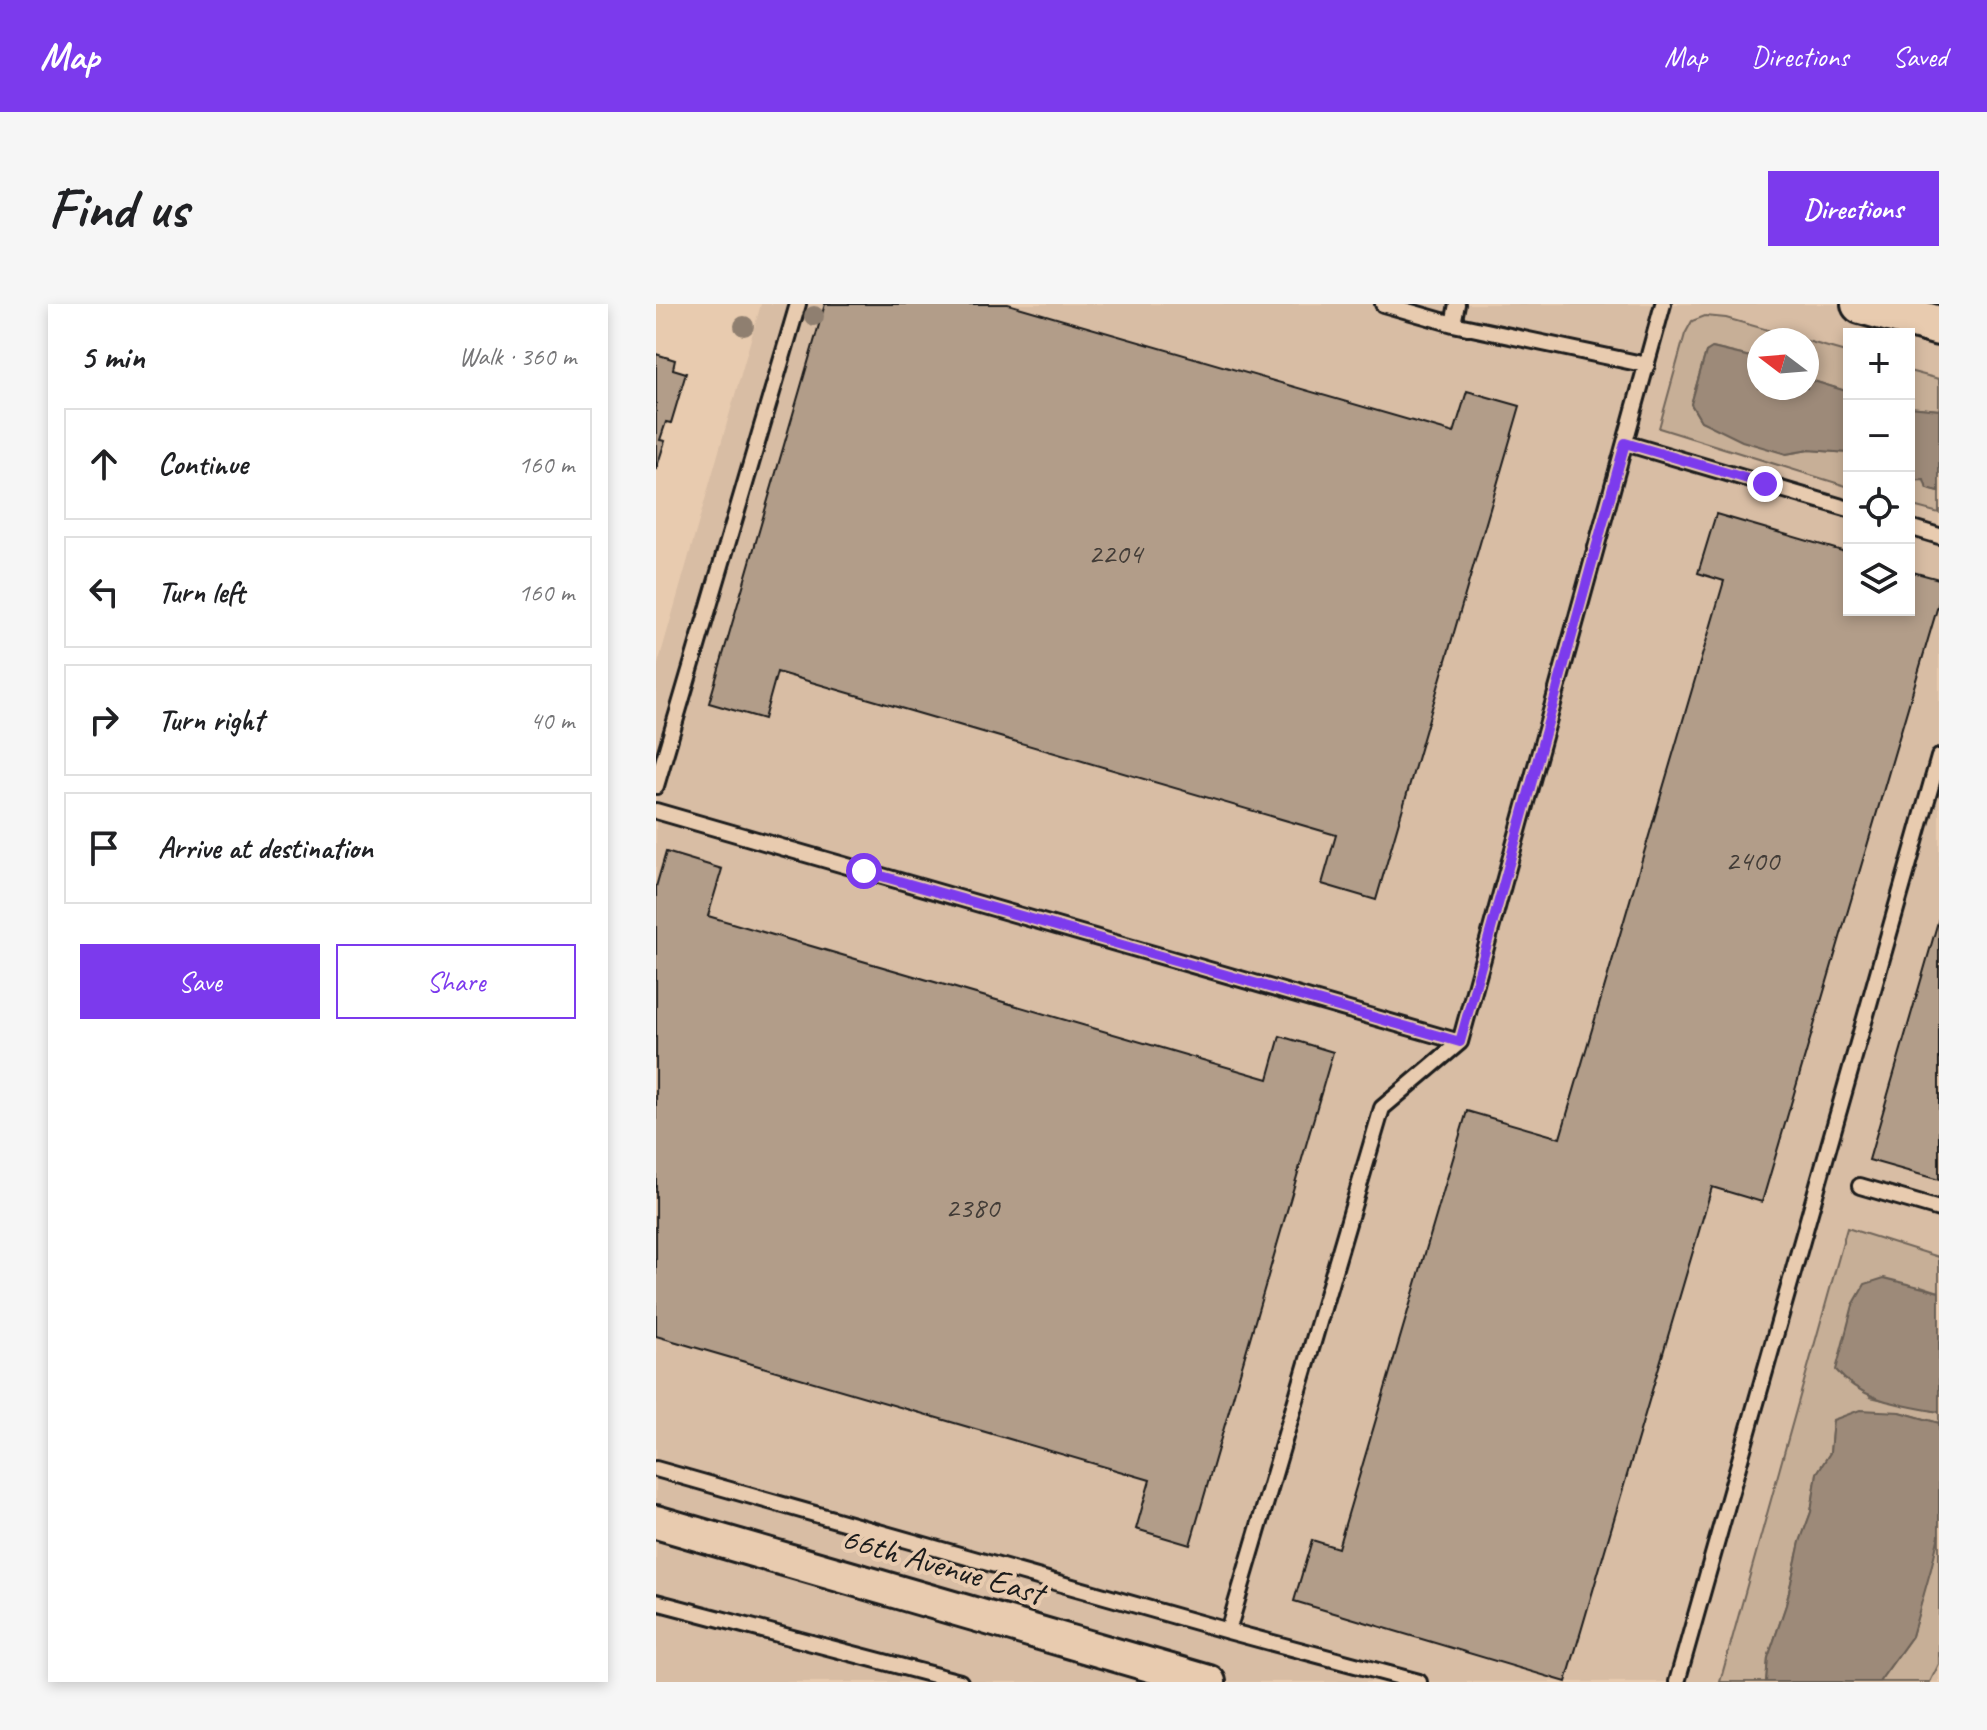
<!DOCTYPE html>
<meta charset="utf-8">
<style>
:root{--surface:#fff;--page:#f6f6f6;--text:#202124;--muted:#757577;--line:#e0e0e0;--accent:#7c3aed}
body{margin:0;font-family:Caveat,sans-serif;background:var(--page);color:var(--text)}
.controls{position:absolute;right:24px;top:24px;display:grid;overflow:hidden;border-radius:0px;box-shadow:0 4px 12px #0003}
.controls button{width:72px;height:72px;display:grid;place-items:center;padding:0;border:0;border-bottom:2px solid var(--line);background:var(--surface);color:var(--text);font:40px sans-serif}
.compass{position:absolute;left:1091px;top:24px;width:72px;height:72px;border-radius:50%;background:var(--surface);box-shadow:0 4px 12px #0003;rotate:286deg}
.stop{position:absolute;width:24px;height:24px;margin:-18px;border:6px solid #7c3aed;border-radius:50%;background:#fff}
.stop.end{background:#7c3aed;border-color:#fff;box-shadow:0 2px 8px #0008}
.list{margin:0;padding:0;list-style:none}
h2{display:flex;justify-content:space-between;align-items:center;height:104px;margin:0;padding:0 32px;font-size:34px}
h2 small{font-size:26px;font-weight:400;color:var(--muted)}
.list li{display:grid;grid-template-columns:52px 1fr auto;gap:24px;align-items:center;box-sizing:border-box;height:112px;margin:0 16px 16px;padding:0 16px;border:2px solid var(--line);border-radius:0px}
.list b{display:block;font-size:30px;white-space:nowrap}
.list em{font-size:26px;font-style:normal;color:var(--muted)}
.actions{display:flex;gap:16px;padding:24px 32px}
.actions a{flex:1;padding:18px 0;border:2px solid var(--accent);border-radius:0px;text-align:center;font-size:28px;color:var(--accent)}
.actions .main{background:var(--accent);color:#fff}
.icon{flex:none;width:44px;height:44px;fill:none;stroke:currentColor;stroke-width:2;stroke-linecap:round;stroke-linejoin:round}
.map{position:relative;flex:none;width:1283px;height:1378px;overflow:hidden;border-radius:0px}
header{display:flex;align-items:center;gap:48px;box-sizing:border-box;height:112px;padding:0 40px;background:var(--accent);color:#fff}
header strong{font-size:38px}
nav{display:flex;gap:44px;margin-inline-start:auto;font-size:28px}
.intro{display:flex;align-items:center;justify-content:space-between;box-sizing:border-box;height:192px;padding:0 48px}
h1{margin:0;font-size:56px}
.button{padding:20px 36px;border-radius:0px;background:var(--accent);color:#fff;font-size:28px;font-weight:700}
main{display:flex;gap:48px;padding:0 48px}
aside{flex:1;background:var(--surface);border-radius:0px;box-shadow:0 4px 12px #0003}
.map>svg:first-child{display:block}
.built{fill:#d8bda4;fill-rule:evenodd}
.green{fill:#c7af97;stroke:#72665a;stroke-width:2}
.water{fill:#9d8a79;stroke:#695e54;stroke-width:2}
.building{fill:#b29d89;stroke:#1c1c1c;stroke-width:2}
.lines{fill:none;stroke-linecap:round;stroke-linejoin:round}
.service-casing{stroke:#1c1c1c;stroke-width:20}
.tertiary-casing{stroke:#1c1c1c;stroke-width:38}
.secondary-casing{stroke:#1c1c1c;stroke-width:44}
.service{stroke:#e8cbaf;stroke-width:14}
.tertiary{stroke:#e8cbaf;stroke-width:32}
.secondary{stroke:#e8cbaf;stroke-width:38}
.tree{fill:#8f7f6f}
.route{stroke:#7c3aed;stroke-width:10}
.labels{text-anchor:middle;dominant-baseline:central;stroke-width:8;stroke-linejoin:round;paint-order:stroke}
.number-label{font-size:30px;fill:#423c37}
.street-label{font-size:34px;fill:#1c1c1c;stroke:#e8cbaf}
</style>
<header>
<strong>Map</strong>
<nav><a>Map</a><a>Directions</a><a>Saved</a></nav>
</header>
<div class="intro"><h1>Find us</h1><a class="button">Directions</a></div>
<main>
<aside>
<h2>5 min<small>Walk · 360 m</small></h2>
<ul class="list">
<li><svg class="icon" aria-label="ahead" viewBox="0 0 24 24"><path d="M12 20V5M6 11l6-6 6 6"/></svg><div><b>Continue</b></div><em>160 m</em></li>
<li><svg class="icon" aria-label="left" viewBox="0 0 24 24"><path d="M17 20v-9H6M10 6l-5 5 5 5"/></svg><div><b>Turn left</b></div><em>160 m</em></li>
<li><svg class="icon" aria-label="right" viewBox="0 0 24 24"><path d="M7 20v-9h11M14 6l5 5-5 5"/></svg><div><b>Turn right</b></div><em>40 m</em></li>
<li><svg class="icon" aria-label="arrive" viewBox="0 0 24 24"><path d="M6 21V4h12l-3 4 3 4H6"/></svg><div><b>Arrive at destination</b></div></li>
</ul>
<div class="actions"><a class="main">Save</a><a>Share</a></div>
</aside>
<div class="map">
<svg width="1283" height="1378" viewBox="0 0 1283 1378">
<rect width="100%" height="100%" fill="#e8cbaf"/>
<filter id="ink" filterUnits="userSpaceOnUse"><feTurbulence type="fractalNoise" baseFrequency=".0125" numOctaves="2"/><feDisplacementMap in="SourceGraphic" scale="16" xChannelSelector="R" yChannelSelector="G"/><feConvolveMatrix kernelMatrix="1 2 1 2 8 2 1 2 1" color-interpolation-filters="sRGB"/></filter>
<g filter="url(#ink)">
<!-- built -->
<path class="built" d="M105,0H1283V1378H0V367ZM1193,30H1253V306H1193ZM1103,36H1151V84H1103Z"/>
<!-- green -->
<path class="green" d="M1049,12L1070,14L1147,36H1103V55L1057,44L1050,48L1035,100L1045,117L1130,150L1153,146L1193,149V183L1003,124L1029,30L1036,17Z
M1151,37L1193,49V88L1151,75Z
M1253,67L1283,75V106L1253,103Z
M1259,175L1268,176L1271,185L1283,188V209L1253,201V177Z
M1191,924L1283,953V988L1265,982L1214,1093L1283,1108V1119L1244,1108L1177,1116L1174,1149L1161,1169L1155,1208L1144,1238L1130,1301L1112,1354L1110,1378H1064Z
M1283,1231V1360L1274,1378H1223L1256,1332Z"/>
<!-- water -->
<path class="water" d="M1056,44L1103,55V84H1151V75L1193,88V149L1153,146L1130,150L1086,137L1045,117L1035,100L1050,48Z
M1253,103L1283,106V188L1271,185L1268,176L1253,177Z
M1228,974L1283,988V1108C1245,1101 1206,1097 1180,1066L1197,1001L1209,980Z
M1204,1106L1244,1108L1283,1119V1231L1275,1265L1256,1332L1223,1378H1110L1112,1354L1130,1301L1144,1238L1155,1208L1161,1169L1174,1149L1177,1116Z"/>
<!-- building -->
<path class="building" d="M169,0H352L798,129L811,87L864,102L720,596L666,580L680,531L121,368L108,415L53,399Z
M0,50L19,56L17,65L30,69L15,119L10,118L4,136L9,137L0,166Z
M1060,210L1193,249V306H1253V267L1283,275V298L1106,898L1056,883L910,1378L638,1297L656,1236L682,1244L811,807L904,834L1068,277L1042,269Z
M10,548L66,565L52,612L612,775L624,732L677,748L534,1241L480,1225L494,1176L0,1032V583Z
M1283,614V876L1213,856Z"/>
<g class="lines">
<defs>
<path id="service" d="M727,0L797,20L991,61
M797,20L801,0
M969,139L1193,205
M1253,223L1283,232
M0,482L142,0
M0,507L804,738
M1204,882L1283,905
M0,1165L572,1327L763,1378
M0,1298L304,1378
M572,1327L726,804L804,738L1007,0
M1021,1378L1283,453"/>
<path id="tertiary" d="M0,1218L553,1378"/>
<path id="secondary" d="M1205,0L1283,22"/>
</defs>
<!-- service casing -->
<use href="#service" class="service-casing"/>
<!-- tertiary casing -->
<use href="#tertiary" class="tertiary-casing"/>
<!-- secondary casing -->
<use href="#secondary" class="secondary-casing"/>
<!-- service -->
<use href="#service" class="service"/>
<!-- tertiary -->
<use href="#tertiary" class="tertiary"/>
<!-- secondary -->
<use href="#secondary" class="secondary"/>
</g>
<!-- trees -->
<g class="tree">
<circle cx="158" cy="12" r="10"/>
<circle cx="88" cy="22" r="10"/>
</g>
</g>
<g class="lines" filter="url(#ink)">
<!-- route -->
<path class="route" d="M208,567L804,738L969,139L1109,180"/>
</g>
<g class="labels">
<!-- number labels -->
<g class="number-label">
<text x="459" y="249">2204</text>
<text x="1096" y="556">2400</text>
<text x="316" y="903">2380</text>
</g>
<!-- street labels -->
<g class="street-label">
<text transform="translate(287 1261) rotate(16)">66th Avenue East</text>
</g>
</g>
</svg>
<div class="controls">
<button>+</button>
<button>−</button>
<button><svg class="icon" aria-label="locate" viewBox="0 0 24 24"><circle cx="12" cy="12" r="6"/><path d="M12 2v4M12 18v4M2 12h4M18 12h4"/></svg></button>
<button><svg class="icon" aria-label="layers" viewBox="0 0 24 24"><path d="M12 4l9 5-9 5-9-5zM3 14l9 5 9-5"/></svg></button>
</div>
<svg class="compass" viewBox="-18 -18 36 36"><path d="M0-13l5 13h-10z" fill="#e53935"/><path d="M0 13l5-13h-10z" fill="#757577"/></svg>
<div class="stop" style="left:208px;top:567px"></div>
<div class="stop end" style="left:1109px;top:180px"></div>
</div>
</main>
